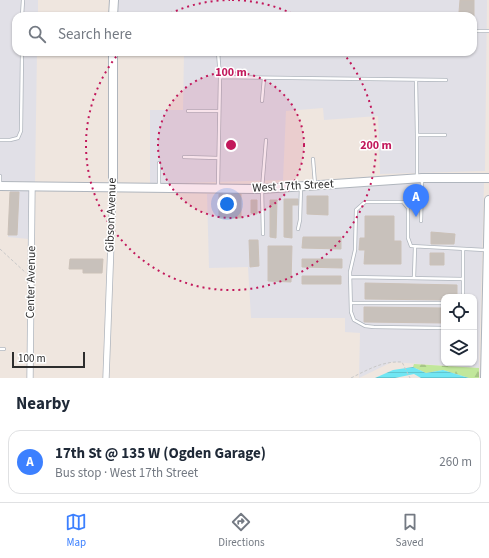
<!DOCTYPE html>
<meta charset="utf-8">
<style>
:root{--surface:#fff;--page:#f2f2f3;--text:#1f2937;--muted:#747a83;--line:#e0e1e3;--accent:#3c80ff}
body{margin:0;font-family:"Source Sans 3",sans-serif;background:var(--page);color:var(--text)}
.controls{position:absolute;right:12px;bottom:12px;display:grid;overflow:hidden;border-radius:8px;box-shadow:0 1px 3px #0004}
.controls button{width:36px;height:36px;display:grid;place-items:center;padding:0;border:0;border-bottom:1px solid var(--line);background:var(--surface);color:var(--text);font:20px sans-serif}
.scale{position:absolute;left:12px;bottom:10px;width:73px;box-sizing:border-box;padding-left:4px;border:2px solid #2d2d2d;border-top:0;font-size:11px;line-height:14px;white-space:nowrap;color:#2d2d2d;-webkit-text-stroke:3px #fff;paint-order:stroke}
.you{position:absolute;left:227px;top:204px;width:14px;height:14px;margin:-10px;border:3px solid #fff;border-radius:50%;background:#1a73e8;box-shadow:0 0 0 6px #1a73e833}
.badge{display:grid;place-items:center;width:26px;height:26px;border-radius:50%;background:var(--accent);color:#fff;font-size:13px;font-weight:700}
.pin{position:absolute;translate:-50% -33px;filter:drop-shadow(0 1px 2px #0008)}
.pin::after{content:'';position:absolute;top:21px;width:14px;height:12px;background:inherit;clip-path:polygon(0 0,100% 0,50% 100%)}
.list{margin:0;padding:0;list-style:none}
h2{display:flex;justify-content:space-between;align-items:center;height:52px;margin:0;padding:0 16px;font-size:17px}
h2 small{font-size:13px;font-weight:400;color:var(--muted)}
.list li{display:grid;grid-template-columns:26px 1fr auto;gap:12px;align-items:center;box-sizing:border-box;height:64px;margin:0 8px 8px;padding:0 8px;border:1px solid var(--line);border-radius:12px}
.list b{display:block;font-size:15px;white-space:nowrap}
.list p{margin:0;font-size:13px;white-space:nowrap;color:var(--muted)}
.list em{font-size:13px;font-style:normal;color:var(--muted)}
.icon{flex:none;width:22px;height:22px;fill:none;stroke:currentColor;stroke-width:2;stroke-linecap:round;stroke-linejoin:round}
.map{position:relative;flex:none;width:489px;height:378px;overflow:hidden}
.search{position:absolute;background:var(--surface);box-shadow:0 1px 3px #0004;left:12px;right:12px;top:12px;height:44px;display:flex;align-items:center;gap:10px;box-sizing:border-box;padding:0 14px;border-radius:12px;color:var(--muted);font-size:15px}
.sheet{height:124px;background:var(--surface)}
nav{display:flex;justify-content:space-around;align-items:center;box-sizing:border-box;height:56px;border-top:1px solid var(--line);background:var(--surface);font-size:11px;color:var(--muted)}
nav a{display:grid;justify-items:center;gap:2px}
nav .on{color:var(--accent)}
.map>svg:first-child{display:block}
.industrial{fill:#e1e0e7;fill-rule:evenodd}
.forest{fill:url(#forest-firs)}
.water{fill:url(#water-rules)}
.building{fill:#c8c1bb;stroke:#cbc1b8}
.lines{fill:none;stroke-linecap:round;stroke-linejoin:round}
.lane-casing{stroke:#afb5bd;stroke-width:4}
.street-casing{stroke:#afb5bd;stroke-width:7}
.secondary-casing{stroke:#afb5bd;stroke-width:10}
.path{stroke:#c8c8c8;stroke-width:1;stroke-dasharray:3 2;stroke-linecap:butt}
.lane{stroke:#fff;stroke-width:2.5}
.street{stroke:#fff;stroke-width:5.5}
.secondary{stroke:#fff;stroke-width:8}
.ring{fill:none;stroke:#c2185b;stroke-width:2;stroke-dasharray:2 4}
.labels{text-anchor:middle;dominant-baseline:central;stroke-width:3;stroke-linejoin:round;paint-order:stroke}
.street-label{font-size:12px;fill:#2d2d2d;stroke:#fff}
.centre{fill:#c2185b;stroke:#fff;stroke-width:2}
.ring-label{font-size:12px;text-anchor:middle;font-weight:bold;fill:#c2185b;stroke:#fff;stroke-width:3;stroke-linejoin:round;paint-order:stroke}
</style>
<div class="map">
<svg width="489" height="378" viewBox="0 0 489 378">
<defs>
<pattern id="forest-firs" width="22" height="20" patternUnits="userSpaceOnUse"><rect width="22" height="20" fill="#c1e79b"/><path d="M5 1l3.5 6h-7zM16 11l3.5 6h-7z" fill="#a6c686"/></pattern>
<pattern id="water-rules" width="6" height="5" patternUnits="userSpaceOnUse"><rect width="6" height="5" fill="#70e6f3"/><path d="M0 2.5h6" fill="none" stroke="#61c6d1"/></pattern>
</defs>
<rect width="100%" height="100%" fill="#efe6df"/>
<!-- industrial -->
<path class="industrial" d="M0,0H38V16H16V52H37L35,182L0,181Z
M118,0H487L485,171L380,174L378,116L324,120L323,108L286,111L283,180L150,184V110H183L184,52H473V16H118Z
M416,183H484L479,368L392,362L359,378L360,333L345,332V318H251L248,267L209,268L207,194H263ZM444,297H474V363H444Z
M10,189H29V239L8,237Z"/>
<!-- forest -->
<path class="forest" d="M414,364L479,368V378H469L443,370L426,373L413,367Z"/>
<!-- water -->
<path class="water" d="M413,367L426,373L443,370L469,378H421L414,374L395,378H375L393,370Z"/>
<!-- building -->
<path class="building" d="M460,0H474V16H462V12H459Z
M10,192H19L17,235H8Z
M219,194H241V218H219Z
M307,196H328V215L307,214Z
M284,199H298V205H292V238L284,237Z
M251,200H257V214L251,213Z
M270,200H277L276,238L270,237Z
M365,216H394V241H401V264H364L365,250H359L360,238H365Z
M431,232L455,234L454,244H431Z
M303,237H341V249L302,248Z
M249,240H258L259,266L250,267Z
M268,246H292L291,282L268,281Z
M430,253H444V265H430Z
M70,259H103L102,273H83V269H69Z
M302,259H342V268L302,267Z
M302,276H341V284H302Z
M365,283L457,285V297H444V300L365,299Z
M364,307L444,308V323L364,322Z"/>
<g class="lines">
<defs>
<path id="lane" d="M22,16L23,0
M473,31H489
M218,52L220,77L218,186
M220,77L446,80
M416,80L417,135H445
M262,101L264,78
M188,111H219
M417,135V176
M0,140H10L18,138L21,131L22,52
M184,157L218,158
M313,159L315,184
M0,176V185
M159,186V163
M421,221L422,180
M298,229L300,220L301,187
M263,234L262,189L266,140
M350,277L463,279
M414,278L415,247
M463,297V249
M351,303H444
M444,328L374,327L365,326L354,320L351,312L350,272L355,250L356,210L365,202H403L408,208V238L411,246L485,250
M0,349H4"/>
<path id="street" d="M30,378L32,187
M106,378L113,188"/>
<path id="secondary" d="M113,16L114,0
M0,186L262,189L422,178H489
M113,188V52
M485,378L489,200"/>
</defs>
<!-- lane casing -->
<use href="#lane" class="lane-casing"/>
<!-- street casing -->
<use href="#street" class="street-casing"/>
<!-- secondary casing -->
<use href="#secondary" class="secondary-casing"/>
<!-- path -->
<path class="path" d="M0,249L26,273
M351,378C369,369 383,361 402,362L410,378"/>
<!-- lane -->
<use href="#lane" class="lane"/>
<!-- street -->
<use href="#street" class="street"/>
<!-- secondary -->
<use href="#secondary" class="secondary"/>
</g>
<!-- distance rings -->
<circle cx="231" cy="145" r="73" fill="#c2185b" fill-opacity=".12"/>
<g class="ring">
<circle cx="231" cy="145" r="73"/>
<path d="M165 16A145 145 0 0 1 230 0M232 0A145 145 0 0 1 297 16M343 53A145 145 0 1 1 119 53"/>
</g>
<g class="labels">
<!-- street labels -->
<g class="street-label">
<text transform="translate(293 186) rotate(-3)">West 17th Street</text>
<text transform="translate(111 215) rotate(-88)">Gibson Avenue</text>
<text transform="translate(31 282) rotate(-89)">Center Avenue</text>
</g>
</g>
<circle cx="231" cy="145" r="6" class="centre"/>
<g class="ring-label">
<text x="231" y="76">100 m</text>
<text x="376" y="149">200 m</text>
</g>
</svg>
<div class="controls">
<button><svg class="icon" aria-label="locate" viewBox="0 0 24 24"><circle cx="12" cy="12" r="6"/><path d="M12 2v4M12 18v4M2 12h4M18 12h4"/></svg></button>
<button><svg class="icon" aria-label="layers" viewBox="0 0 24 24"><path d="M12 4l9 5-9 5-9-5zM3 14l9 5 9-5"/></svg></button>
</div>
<div class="scale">100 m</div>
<div class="you"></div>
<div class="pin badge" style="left:416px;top:217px">A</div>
<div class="search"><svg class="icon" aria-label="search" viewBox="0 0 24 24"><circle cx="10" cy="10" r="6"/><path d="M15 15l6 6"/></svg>Search here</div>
</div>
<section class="sheet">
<h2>Nearby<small></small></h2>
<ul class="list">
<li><span class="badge">A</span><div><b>17th St @ 135 W (Ogden Garage)</b><p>Bus stop · West 17th Street</p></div><em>260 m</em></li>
</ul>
</section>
<nav>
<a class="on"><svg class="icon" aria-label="map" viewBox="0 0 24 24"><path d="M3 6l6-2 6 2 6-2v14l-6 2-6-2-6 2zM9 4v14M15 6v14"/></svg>Map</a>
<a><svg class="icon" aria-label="directions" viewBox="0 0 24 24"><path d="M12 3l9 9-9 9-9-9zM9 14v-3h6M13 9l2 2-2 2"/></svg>Directions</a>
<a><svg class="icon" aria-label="saved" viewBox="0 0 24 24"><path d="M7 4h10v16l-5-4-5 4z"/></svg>Saved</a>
</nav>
